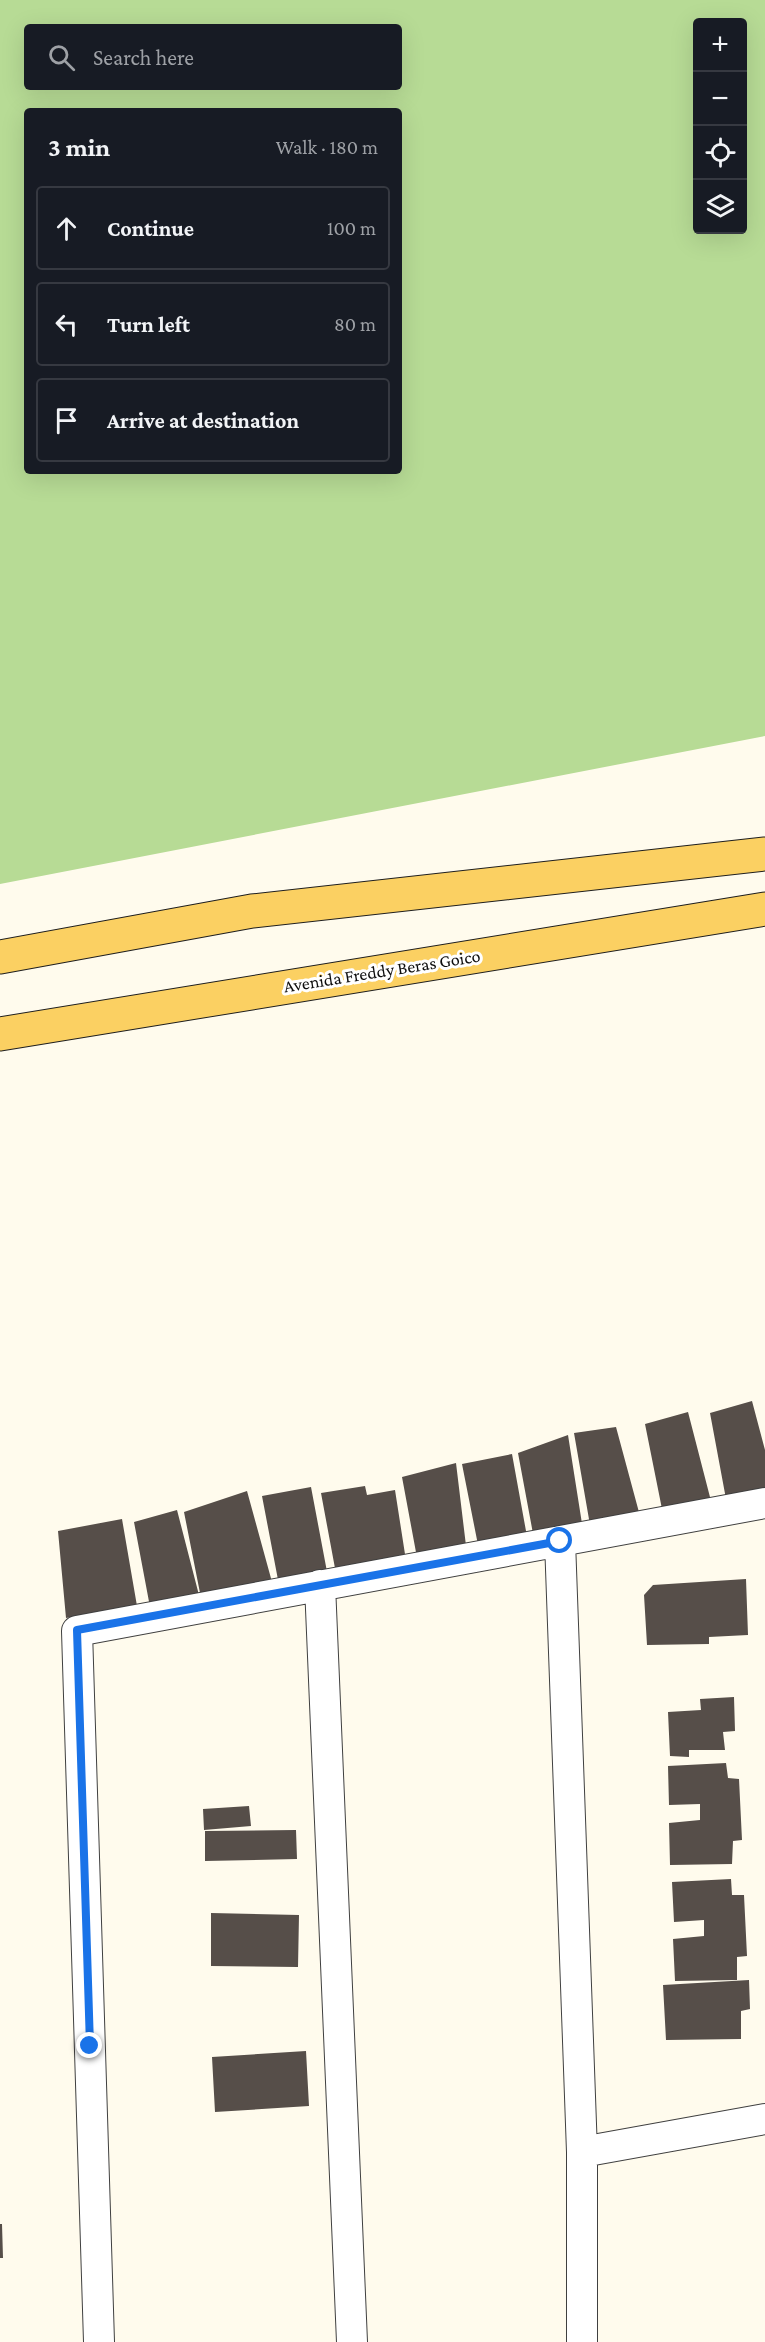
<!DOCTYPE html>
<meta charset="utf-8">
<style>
:root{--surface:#171b24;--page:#20242c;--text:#f1f3f6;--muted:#9ea1a6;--line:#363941}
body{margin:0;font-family:"Crimson Pro",serif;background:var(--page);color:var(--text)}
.controls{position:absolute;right:18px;top:18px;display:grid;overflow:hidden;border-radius:6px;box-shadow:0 6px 24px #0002}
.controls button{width:54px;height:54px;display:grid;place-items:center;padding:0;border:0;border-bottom:2px solid var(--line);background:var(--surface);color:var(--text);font:30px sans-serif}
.stop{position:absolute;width:18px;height:18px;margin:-14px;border:4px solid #1a73e8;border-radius:50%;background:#fff}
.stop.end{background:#1a73e8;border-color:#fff;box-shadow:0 2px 6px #0008}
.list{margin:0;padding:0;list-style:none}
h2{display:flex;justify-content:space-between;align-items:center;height:78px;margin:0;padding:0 24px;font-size:26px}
h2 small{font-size:20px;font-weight:400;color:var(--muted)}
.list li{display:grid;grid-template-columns:39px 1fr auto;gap:18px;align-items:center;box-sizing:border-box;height:84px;margin:0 12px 12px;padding:0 12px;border:2px solid var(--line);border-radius:6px}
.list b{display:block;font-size:22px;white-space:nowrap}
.list em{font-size:20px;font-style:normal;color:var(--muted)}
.icon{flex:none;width:33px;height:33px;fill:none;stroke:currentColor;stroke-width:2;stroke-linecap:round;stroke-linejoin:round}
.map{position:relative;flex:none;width:765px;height:2342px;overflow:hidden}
.search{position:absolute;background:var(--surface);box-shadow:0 6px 24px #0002;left:24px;top:24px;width:378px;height:66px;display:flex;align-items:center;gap:15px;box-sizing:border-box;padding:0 21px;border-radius:6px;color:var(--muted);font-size:22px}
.panel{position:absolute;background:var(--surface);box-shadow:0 6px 24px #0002;left:24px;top:108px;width:378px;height:366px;border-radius:6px}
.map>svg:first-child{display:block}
.forest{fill:#b7db95;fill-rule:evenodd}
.building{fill:#564e49}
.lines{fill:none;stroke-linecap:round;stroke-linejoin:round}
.street-casing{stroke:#404040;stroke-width:32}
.primary-casing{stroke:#1e1e1e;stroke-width:35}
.street{stroke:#fff;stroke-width:30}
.primary{stroke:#fbd062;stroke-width:33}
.route{stroke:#1a73e8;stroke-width:8}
.labels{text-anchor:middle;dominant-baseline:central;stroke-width:6;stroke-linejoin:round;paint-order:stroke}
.street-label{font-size:18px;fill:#0d0d0d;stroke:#fff}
</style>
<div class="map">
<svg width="765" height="2342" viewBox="0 0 765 2342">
<rect width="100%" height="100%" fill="#fffbed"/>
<!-- forest -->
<path class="forest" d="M0,0H765V736L0,884ZM698,22H742V230H698ZM27,27H399V87H27ZM27,111H399V471H27Z"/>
<!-- building -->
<path class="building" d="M752,1401L765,1450V1492L726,1499L710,1413Z
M688,1412L711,1501L662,1509L645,1424Z
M616,1427L640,1516L590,1525L574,1433Z
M568,1435L583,1530L534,1539L518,1453Z
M512,1454L528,1542L479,1550L462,1464Z
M456,1463L467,1554L418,1563L402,1477Z
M365,1486L367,1495L395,1490L407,1567L337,1579L321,1493Z
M311,1487L328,1577L279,1585L262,1496Z
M247,1491L272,1582L201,1598L184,1512Z
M177,1510L200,1599L150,1607L134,1522Z
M122,1519L137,1606L66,1618L58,1531Z
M746,1579L748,1635L709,1637V1644L647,1645L644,1595L653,1585Z
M734,1697L735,1731L723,1732L725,1750H689V1757L670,1756L668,1712L701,1710L700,1699Z
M726,1763L728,1778L739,1779L742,1840L733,1841L732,1864L670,1865L669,1823L700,1820V1804L669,1805L668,1766Z
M249,1806L251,1826L204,1830L203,1809Z
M296,1830L297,1859L205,1861V1831Z
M731,1879L732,1895H744L747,1956L737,1957V1980L675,1981L673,1939L704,1936V1920L674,1922L672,1882Z
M211,1913L299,1915L298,1967L211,1966Z
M749,1980L750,2009L741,2011V2039L666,2040L663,1985Z
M306,2051L309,2106L215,2112L212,2057Z
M0,2224H2L3,2258H0Z"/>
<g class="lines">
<defs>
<path id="street" d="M560,1541L582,2152V2342
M320,1585L352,2342
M582,2152L765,2119
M99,2342L77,1631L765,1503"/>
<path id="primary" d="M0,957L252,911L765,854
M0,1034L765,909"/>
</defs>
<!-- street casing -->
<use href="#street" class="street-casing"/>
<!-- primary casing -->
<use href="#primary" class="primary-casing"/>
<!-- street -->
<use href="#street" class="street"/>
<!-- primary -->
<use href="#primary" class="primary"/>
</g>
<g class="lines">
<!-- route -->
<path class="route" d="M90,2046L77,1630L560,1541"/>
</g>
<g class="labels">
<!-- street labels -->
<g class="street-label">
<text transform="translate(382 971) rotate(-9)">Avenida Freddy Beras Goico</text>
</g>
</g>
</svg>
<div class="controls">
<button>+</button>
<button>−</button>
<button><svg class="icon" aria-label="locate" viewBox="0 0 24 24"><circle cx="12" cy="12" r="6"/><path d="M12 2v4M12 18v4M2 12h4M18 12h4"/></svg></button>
<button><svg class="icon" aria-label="layers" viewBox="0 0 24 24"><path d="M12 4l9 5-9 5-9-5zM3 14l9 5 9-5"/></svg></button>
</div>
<div class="stop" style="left:560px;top:1541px"></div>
<div class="stop end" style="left:90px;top:2046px"></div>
<div class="search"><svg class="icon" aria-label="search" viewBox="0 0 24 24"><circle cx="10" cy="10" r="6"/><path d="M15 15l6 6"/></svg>Search here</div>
<section class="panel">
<h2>3 min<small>Walk · 180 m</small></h2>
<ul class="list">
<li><svg class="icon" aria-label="ahead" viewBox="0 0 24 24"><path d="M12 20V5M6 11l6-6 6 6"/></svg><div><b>Continue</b></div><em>100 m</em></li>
<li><svg class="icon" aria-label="left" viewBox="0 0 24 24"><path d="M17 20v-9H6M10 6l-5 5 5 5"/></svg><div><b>Turn left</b></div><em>80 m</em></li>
<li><svg class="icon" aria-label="arrive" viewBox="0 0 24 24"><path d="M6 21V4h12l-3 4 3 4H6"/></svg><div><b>Arrive at destination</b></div></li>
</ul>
</section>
</div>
